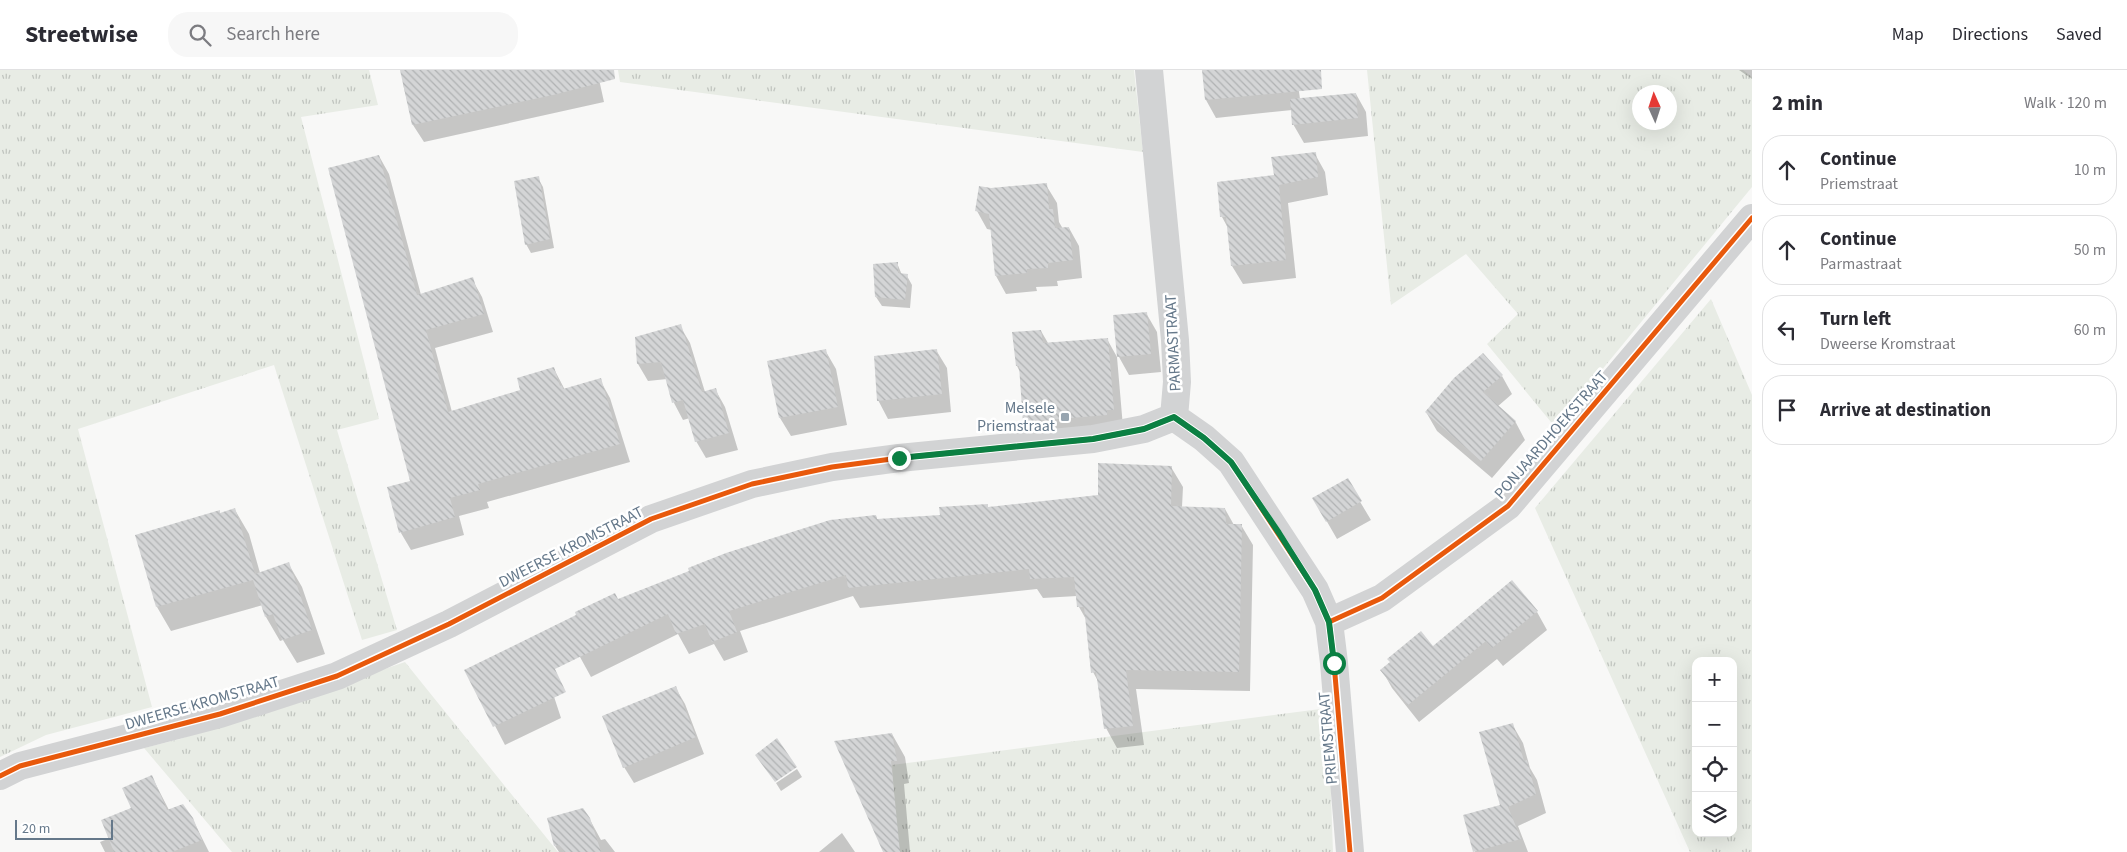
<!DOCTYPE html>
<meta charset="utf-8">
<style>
:root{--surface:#fff;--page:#f7f7f7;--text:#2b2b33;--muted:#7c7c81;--line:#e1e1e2}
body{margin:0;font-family:"Source Sans 3",sans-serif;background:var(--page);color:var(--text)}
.controls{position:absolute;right:15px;bottom:15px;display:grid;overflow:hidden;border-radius:10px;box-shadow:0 5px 20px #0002}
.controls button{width:45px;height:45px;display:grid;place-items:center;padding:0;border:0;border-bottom:1px solid var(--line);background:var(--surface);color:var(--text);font:25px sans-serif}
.compass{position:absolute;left:1632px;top:15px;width:45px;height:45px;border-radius:50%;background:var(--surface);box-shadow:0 5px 20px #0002;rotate:357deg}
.scale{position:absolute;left:15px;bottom:12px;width:98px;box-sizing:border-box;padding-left:5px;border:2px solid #65788a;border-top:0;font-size:14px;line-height:18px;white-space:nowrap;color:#65788a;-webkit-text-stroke:4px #fff;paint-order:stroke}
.stop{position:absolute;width:15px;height:15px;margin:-11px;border:4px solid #0b8043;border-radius:50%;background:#fff}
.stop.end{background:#0b8043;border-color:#fff;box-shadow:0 1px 5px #0008}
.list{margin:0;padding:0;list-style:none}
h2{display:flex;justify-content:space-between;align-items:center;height:65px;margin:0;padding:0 20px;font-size:21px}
h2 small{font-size:16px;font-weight:400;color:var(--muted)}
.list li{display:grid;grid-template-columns:32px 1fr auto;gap:15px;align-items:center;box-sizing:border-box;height:70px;margin:0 10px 10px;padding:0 10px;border:1px solid var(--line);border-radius:20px}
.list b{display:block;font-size:19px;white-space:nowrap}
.list p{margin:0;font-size:16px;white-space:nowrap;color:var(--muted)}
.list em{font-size:16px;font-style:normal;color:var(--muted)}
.icon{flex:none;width:28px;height:28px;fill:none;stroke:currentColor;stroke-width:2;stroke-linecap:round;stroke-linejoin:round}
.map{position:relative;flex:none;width:1752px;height:782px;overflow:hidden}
header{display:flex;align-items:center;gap:30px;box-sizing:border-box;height:70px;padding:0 25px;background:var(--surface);border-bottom:1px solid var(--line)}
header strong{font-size:24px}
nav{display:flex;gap:28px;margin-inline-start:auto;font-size:18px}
.search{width:350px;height:45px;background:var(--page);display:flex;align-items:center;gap:12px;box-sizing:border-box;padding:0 18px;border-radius:20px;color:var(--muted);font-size:19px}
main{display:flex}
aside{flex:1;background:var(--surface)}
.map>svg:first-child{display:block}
.grass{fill:url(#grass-tufts);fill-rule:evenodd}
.shadow{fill:#0003}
.building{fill:url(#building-back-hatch)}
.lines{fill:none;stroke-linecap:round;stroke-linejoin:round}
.minor{stroke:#d2d3d4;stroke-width:28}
.cycleway-casing{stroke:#fff;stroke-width:8}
.cycleway{stroke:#e8590c;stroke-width:5}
.route{stroke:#0b8043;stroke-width:6}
.poi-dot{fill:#98a5b0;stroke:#fff;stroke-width:2}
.labels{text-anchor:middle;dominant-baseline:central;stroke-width:5;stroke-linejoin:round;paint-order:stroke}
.street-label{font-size:16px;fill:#65788a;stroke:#fff}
.poi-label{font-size:16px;fill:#65788a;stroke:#fff;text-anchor:end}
</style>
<header>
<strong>Streetwise</strong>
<div class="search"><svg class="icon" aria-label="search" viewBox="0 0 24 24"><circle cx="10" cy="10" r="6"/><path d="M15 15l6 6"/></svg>Search here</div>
<nav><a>Map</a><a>Directions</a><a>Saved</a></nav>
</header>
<main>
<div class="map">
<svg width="1752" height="782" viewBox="0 0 1752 782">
<defs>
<pattern id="grass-tufts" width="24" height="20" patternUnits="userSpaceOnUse" patternTransform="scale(1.25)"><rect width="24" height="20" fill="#e8ece5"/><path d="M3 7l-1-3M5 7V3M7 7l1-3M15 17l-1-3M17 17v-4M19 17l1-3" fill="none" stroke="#c0c4bf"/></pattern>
<pattern id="building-back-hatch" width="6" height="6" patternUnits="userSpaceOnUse" patternTransform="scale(1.25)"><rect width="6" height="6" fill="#d4d5d6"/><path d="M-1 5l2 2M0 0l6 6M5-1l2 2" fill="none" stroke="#b0b2b3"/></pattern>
</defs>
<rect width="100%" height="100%" fill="#f8f8f7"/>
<!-- grass -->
<path class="grass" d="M0,0H369L378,35L301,47L379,349L337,360L397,560L362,570L274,295L78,359L152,637L46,665L0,687Z
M618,0H1134L1143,82L620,12Z
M1367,0H1743L1752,7V117L1555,357L1487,274L1518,244L1466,184L1391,235ZM1640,22H1670V52H1640Z
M1711,229L1752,325V782H1690L1535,438ZM1696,591H1733V763H1696Z
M405,592L558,782H232L144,678L180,669Z
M1328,638L1333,782H898L892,695Z"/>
<!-- shadow -->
<path class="shadow" d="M464,0H597L604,32L424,72L413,55L403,14Z
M1203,0H1296L1300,29L1356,24L1366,42L1368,66L1304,73L1293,54L1292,40L1216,48L1206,30Z
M1739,0H1752V9Z
M1315,84L1325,102L1328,125L1288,133L1296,208L1243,214L1232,196L1228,158L1222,147L1275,106Z
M379,86L389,104L421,225L472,209L482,227L493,262L435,278L452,342L522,321L554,299L565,320L600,310L610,328L630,392L487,432L489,438L459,446L464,465L411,480L401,463L412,412Z
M538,108L543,117L554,178L531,183L526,174Z
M1046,115L1057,133L1059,152L1063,159L1069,158L1079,176L1082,208L1057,211L1058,216L1036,217L1037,221L1006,224L996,206L992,160L987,159L977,141L991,120Z
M897,193L902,205L907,206L912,215L910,238L882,236L876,227Z
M1146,243L1157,262L1161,302L1129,305L1119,287Z
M680,256L690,273L705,322L715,319L725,337L738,380L706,388L696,371L690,348L683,350L674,333L667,309L648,311L638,294L636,268Z
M1041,261L1048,273L1107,269L1117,287L1123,357L1035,369L1024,352L1020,302L1017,296Z
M825,280L836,299L847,355L791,366L780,348L769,292Z
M936,280L947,298L951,342L888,349L878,330Z
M1502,306L1512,324L1497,337L1515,351L1525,370L1492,408L1437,361L1426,342Z
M1171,397L1183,417L1182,437L1225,439L1234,455H1241L1253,475L1250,621L1136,619L1144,675L1117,678L1106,658L1099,613L1093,602L1087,551L1079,537L1077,526L1043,528L1037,519L860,538L853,526L740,561L748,582L724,591L714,574L689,584L678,564L591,607L580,587L566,552L617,530L876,446L878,451L941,446L988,438L1099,426Z
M1347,410L1371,450L1337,469L1314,429Z
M235,440L249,464L260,503L288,493L302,517L325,584L297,593L283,570L280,571L266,547L263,535L171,561L157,537L137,466Z
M1537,542L1547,560L1503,596L1497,589L1419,652L1392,618L1382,600L1391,593L1433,577Z
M541,587L561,648L505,675L466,600Z
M675,617L685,634L704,684L634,713L624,697Z
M1512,654L1523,673L1530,698L1537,710L1546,743L1518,756L1528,782H1475L1464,746L1501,736Z
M892,664L905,687L909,713L904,714L910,782H885Z
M797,699L802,707L781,721L776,713Z
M152,707L169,740L192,748L209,782H105L100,772L110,768L132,739Z
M589,748L601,770L605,769L615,782H559L555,776Z
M842,763L855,782H819Z"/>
<!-- building -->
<path class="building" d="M400,0H614L615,9L553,25L412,55Z
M1202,0H1321L1322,19L1205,30Z
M1356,23L1358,48L1292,55L1290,29Z
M1316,82L1318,107L1279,115L1286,190L1231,196L1226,147H1220L1217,112L1274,105L1271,87Z
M379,85L417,225L473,207L484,244L426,260L448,342L520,320L517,308L554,297L560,316L562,315L563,319L601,308L620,374L478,414L480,420L450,428L455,447L399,463L387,417L410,411L328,98Z
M539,106L550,169L525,175L514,111Z
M1047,113L1049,139H1053L1055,158L1069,157L1073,190L1048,193V198L1027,199V203L995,206L989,144L975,141L979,116L991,118Z
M898,192V203L908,204L905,230L875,227L873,194Z
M1147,242L1151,284L1117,287L1113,245Z
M681,254L702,322L716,318L729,363L695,372L683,330L672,333L661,292L637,294L635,267Z
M1041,260L1043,273L1108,268L1114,340H1107V345L1023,352L1019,296H1016L1012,262Z
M826,279L838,337L779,348L767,291Z
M937,279L942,324L877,331L874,286Z
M1483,283L1503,305L1483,322L1516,351L1481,391L1425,342L1454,308Z
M1098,393L1172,396L1171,436L1225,438L1226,454H1242L1239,602L1126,600L1133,656L1104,659L1096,602L1091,603L1084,537H1077L1074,507L1030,509L1029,499L848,518L846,505L729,541L737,562L712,572L705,554L676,564L668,544L555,599L566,622L493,657L464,600L576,545L575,542L615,523L618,529L689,501L688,498L726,483L830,450L876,445L877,449L940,445L939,437L988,434V437L1098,425Z
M1348,408L1362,431L1326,452L1312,428Z
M235,438L255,504L289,492L312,560L282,570L273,544L265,547L253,510L156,537L135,465L220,440V443Z
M1512,510L1538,541L1492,578L1486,571L1408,635L1380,600L1390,592L1387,589L1421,561L1433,576Z
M676,616L696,667L623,698L602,646Z
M1513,653L1524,691L1527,690L1536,724L1508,737L1521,769L1473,782L1463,745L1500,735L1479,662Z
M892,663L897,691H891L900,782H883L834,671Z
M777,668L797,697L775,712L755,685Z
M152,705L167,740L183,734L193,748L202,770L172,782H114L101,750L131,738L122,718Z
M583,738L590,748L601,782H565L559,775L554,776L547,748Z"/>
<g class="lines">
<!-- minor -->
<path class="minor" d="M1149,0L1175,270L1177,312L1174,347
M1174,347L1204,368L1231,392L1315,520L1329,552L1334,593L1350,782
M1329,552L1382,528L1508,436L1752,148
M0,706L20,696L220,644L337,606L449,554L651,449L752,414L832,397L899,388L1093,369L1144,359L1174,347"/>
<defs>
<path id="cycleway" d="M1329,552L1382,528L1508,436L1752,148
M0,706L20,696L220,644L337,606L449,554L651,449L752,414L832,397L899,388L1093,369L1144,359L1174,347L1204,368L1231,392L1315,520L1329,552L1334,593L1350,782"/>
</defs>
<!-- cycleway casing -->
<use href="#cycleway" class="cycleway-casing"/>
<!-- cycleway -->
<use href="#cycleway" class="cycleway"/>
</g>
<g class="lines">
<!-- route -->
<path class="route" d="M899,388L1093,369L1144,359L1174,347L1204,368L1231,392L1279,463L1315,520L1329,552L1334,593"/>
</g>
<!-- markers -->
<rect class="poi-dot" x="1060" y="342" width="10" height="10" rx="2.5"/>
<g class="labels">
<!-- street labels -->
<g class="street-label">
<text transform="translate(1173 273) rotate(-93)">PARMASTRAAT</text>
<text transform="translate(1551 365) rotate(-49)">PONJAARDHOEKSTRAAT</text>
<text transform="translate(571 477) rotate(-27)">DWEERSE KROMSTRAAT</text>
<text transform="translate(202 633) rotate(-16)">DWEERSE KROMSTRAAT</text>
<text transform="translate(1328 668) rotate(-95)">PRIEMSTRAAT</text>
</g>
<!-- poi labels -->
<g class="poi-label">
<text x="1055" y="338">Melsele<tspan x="1055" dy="18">Priemstraat</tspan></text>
</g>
</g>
</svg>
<div class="controls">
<button>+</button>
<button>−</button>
<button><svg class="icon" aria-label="locate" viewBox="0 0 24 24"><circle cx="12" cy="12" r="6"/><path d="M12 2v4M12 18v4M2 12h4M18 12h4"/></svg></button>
<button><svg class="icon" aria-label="layers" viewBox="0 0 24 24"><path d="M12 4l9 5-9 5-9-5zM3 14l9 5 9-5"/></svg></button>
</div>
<svg class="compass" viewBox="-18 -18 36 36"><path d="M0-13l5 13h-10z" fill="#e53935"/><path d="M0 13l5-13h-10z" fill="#7c7c81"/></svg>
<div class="scale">20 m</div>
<div class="stop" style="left:1334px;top:593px"></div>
<div class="stop end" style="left:899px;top:388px"></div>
</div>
<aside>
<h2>2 min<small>Walk · 120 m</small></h2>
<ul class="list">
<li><svg class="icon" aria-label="ahead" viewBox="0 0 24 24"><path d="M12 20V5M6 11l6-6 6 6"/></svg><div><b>Continue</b><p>Priemstraat</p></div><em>10 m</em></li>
<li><svg class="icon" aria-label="ahead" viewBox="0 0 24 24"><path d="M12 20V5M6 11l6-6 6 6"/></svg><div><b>Continue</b><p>Parmastraat</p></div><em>50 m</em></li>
<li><svg class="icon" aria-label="left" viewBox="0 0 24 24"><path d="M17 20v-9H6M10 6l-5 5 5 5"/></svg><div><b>Turn left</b><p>Dweerse Kromstraat</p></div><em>60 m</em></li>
<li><svg class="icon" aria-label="arrive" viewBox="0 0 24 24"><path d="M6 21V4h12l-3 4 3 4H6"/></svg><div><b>Arrive at destination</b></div></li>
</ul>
</aside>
</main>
